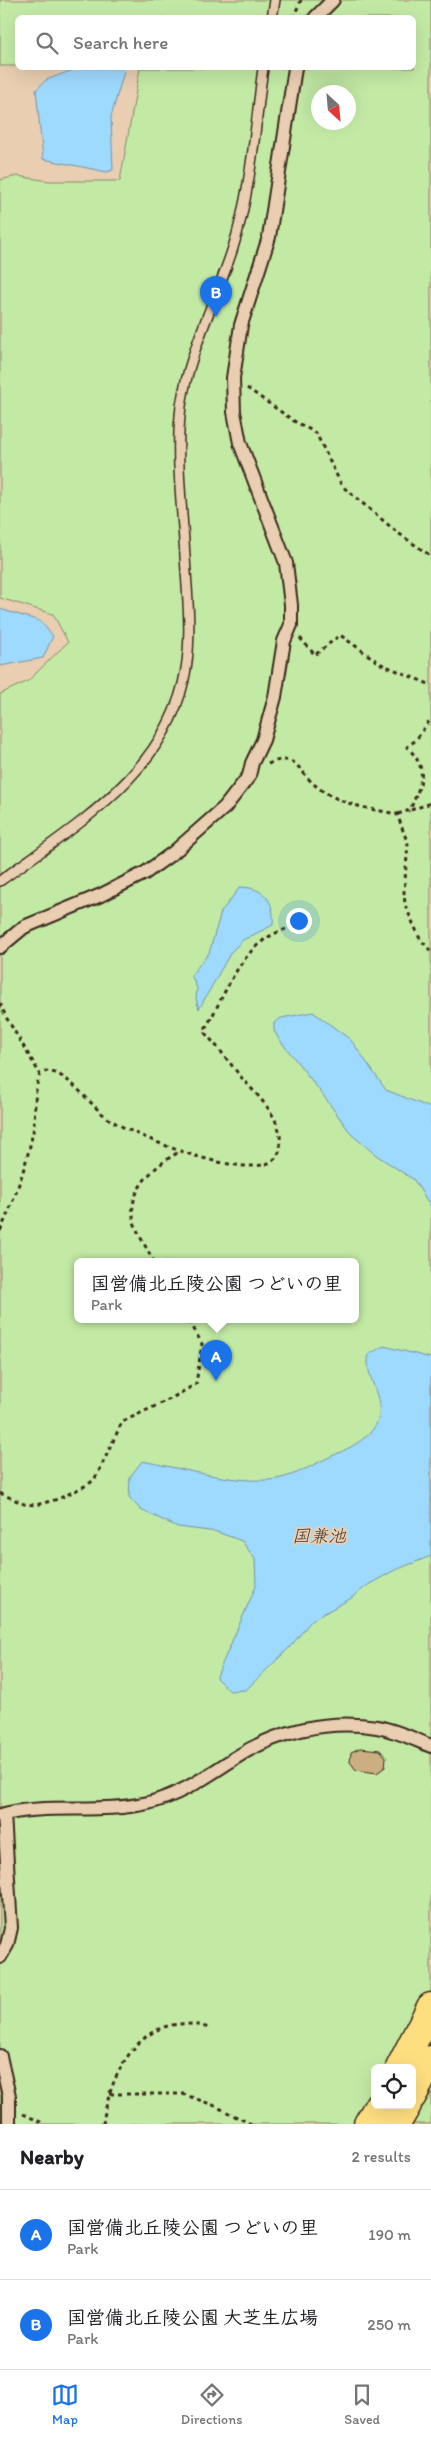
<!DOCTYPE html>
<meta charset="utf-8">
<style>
:root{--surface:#fff;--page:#f2f2f2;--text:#202124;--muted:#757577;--line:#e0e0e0;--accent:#1a73e8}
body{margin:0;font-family:Itim,"Klee One",sans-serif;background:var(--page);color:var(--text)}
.controls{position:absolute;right:15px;bottom:15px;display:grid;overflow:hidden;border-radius:8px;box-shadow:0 5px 20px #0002}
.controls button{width:45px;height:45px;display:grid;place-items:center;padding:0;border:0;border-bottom:1px solid var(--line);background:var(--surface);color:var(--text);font:25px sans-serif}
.compass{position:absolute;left:311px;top:85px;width:45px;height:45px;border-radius:50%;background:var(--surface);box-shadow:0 5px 20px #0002;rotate:154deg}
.you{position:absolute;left:298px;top:920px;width:18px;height:18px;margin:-12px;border:4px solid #fff;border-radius:50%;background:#1a73e8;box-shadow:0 0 0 8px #1a73e833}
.badge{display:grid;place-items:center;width:32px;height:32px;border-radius:50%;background:var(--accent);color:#fff;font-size:16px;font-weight:700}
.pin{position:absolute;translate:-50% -41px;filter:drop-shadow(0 1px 2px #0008)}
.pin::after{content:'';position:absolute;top:26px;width:18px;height:15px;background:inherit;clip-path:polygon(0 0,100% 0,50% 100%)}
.popup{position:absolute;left:74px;top:1258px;width:285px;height:65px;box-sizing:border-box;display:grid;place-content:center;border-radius:8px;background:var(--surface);filter:drop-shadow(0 1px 4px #0005);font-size:16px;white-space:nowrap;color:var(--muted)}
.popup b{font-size:19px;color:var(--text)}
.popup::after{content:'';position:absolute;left:50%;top:100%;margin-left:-10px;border:10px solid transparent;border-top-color:var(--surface)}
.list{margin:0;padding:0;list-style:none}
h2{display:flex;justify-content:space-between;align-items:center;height:65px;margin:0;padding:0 20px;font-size:21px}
h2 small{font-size:16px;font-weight:400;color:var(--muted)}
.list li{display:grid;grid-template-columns:32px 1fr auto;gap:15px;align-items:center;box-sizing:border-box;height:90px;padding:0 20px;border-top:1px solid var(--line)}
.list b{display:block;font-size:19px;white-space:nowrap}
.list p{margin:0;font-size:16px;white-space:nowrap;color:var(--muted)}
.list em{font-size:16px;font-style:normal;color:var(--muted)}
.icon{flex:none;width:28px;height:28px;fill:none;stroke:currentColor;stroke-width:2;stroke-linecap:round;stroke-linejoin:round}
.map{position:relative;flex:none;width:431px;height:2124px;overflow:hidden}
.search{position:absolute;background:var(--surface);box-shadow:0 5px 20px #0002;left:15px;right:15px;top:15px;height:55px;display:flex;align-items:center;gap:12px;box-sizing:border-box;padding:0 18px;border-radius:8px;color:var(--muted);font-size:19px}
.sheet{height:245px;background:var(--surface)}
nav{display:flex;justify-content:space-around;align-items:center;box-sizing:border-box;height:70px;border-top:1px solid var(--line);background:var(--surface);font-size:14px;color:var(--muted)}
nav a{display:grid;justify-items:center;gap:2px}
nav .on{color:var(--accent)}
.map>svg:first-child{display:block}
.green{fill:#c3eaa5;stroke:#7f8a62;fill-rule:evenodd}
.water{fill:#9ed9fe;stroke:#7693a4}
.building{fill:#cbaf83;stroke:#3b2a1e}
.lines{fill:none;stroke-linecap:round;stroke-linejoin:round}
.service-casing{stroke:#3b2a1e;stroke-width:12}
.pedestrian-casing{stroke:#3b2a1e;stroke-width:16}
.motorway-casing{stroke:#3b2a1e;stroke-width:31}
.path{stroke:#3b2a1e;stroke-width:3;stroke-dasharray:4 4;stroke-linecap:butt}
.service{stroke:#e9ceb1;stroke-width:9}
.pedestrian{stroke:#e9ceb1;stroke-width:12}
.motorway{stroke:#fedf80;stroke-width:28}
.labels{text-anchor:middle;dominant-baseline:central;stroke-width:4;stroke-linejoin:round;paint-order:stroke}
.water-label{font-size:18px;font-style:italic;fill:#453c34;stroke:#e9ceb1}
</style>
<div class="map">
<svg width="431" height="2124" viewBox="0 0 431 2124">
<rect width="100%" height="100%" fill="#e9ceb1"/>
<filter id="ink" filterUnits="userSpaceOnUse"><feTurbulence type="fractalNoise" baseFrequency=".02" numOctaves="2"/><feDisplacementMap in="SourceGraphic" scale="10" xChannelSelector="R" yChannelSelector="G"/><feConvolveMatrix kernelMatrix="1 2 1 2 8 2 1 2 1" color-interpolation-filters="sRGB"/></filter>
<g filter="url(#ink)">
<!-- green -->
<path class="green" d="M0,0H431V2124H0V694L28,681L68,642L53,614L0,598V180L17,176L49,181H120L140,68H414V18H18L17,66H0ZM318,92H348V122H318ZM77,1262H355V1320H77ZM375,2068H412V2105H375Z"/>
<!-- water -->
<path class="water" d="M78,68H125L111,117L113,170L107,172L43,159L36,90L46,80Z
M0,609L40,621L53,636L43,658L0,666Z
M240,887C264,887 275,901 273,925L243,940L231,952L199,1009L196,999L197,988L191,975L209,953L221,912Z
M313,1012L351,1040L386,1090L431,1108V1207L414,1180L376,1155L352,1135L320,1091L279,1039L274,1031V1023L281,1018Z
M384,1346L431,1358V1556L393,1571L368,1585L350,1599L312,1620L290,1647L246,1690L230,1691L216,1678L256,1586L255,1559L242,1541L217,1532L178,1527L141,1510L129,1497L130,1477L142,1461C180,1468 249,1488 285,1477C302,1472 318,1462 334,1455C350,1448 372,1437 378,1420C385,1396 363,1376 369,1354Z"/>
<!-- building -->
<path class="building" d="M360,1748L380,1750L386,1757L385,1767L377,1773L356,1770L350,1762L351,1752Z"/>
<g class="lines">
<defs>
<path id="service" d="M272,18L275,0
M0,881C76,825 170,771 186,669C192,632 187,592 185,556C182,506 175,455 181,406C189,352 215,302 232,251C251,192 255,128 263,68"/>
<path id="pedestrian" d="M315,18L333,0
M0,947L24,927L101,895L145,873L174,852L225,807L249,776L252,763L263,740L275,697L284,641L291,625V605L286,563L240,443L234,412L233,378L241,325L269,237L295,68
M0,1815C48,1803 100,1814 148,1803C181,1795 207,1776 235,1758C277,1731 327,1719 377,1727C395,1730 414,1739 431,1746
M0,1957L7,1945L11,1928L4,1814
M0,2056L9,2096V2124"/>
<path id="motorway" d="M400,2068L431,2007
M412,2096L431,2060
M368,2124L379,2105
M396,2124L407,2105"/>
</defs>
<!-- service casing -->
<use href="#service" class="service-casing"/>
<!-- pedestrian casing -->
<use href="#pedestrian" class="pedestrian-casing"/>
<!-- motorway casing -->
<use href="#motorway" class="motorway-casing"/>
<!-- path -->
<path class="path" d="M293,18L301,0
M247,388L294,421L316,433L342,486L398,533L431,556
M300,638L315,655L340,635L381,664L431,685
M268,764C275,761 282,758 290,761C299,764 307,779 315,785C337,804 369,809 397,814L408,844L404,892L405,905L420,939L431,951
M411,810L431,803
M398,814L410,810C421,783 430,770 407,747L416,740L431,718
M0,1003L6,1017L40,1074
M0,1231C15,1199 26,1166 33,1132C36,1112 33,1093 40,1074L47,1071C70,1073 90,1106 109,1119C132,1135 274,1196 280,1148C284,1118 258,1097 241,1077C229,1062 218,1047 205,1033V1029C230,987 243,934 300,926
M154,1262C148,1250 134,1229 133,1216C129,1187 158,1163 181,1151
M0,1493L24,1504L36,1505L58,1499L87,1485L94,1480L101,1467L122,1422L170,1399L196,1384L202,1344L189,1320
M110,2094H183L213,2105L251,2124
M23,2114L45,2124
M103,2124C110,2070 144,2007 209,2028"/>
<!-- service -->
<use href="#service" class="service"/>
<!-- pedestrian -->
<use href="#pedestrian" class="pedestrian"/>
<!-- motorway -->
<use href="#motorway" class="motorway"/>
</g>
</g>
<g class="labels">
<!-- water labels -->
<g class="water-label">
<text x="319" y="1536">国兼池</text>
</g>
</g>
</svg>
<div class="controls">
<button><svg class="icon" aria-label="locate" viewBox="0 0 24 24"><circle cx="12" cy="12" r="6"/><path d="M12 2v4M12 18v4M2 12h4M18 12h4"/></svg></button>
</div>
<svg class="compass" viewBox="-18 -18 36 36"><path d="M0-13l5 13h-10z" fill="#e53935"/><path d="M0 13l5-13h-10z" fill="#757577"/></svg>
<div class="you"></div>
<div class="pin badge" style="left:216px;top:1381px">A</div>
<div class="popup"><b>国営備北丘陵公園 つどいの里</b>Park</div>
<div class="pin badge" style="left:216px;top:317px">B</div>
<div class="search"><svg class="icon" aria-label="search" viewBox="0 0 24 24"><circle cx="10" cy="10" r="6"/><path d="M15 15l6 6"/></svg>Search here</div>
</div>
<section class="sheet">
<h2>Nearby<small>2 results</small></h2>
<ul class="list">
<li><span class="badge">A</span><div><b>国営備北丘陵公園 つどいの里</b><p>Park</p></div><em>190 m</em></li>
<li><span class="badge">B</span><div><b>国営備北丘陵公園 大芝生広場</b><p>Park</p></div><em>250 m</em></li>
</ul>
</section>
<nav>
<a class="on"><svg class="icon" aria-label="map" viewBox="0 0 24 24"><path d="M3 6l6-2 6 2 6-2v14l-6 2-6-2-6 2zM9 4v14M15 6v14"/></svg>Map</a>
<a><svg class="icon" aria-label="directions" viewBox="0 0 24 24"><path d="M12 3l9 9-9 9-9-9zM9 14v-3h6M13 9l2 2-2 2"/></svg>Directions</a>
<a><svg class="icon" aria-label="saved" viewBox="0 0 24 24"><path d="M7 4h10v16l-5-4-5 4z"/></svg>Saved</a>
</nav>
